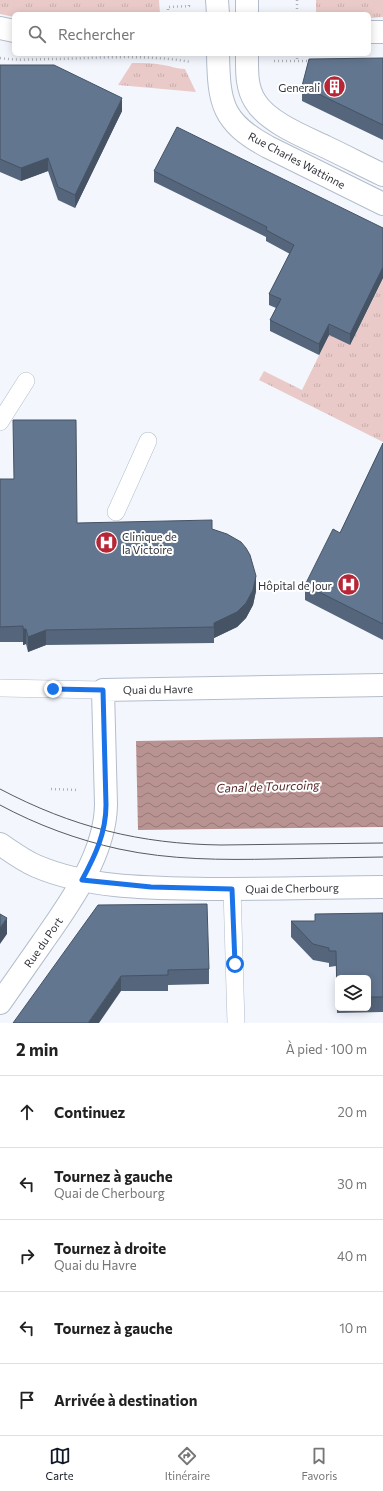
<!DOCTYPE html>
<html lang="fr">
<meta charset="utf-8">
<style>
:root{--surface:#fff;--page:#f6f6f6;--text:#222;--muted:#767676;--line:#e0e0e0;--accent:#111827}
body{margin:0;font-family:Commissioner,sans-serif;background:var(--page);color:var(--text)}
.controls{position:absolute;right:12px;bottom:12px;display:grid;overflow:hidden;border-radius:6px;box-shadow:0 2px 10px #0003}
.controls button{width:36px;height:36px;display:grid;place-items:center;padding:0;border:0;border-bottom:1px solid var(--line);background:var(--surface);color:var(--text);font:20px sans-serif}
.stop{position:absolute;width:12px;height:12px;margin:-9px;border:3px solid #1a73e8;border-radius:50%;background:#fff}
.stop.end{background:#1a73e8;border-color:#fff;box-shadow:0 1px 4px #0008}
.list{margin:0;padding:0;list-style:none}
h2{display:flex;justify-content:space-between;align-items:center;height:52px;margin:0;padding:0 16px;font-size:17px}
h2 small{font-size:13px;font-weight:400;color:var(--muted)}
.list li{display:grid;grid-template-columns:26px 1fr auto;gap:12px;align-items:center;box-sizing:border-box;height:72px;padding:0 16px;border-top:1px solid var(--line)}
.list b{display:block;font-size:15px;white-space:nowrap}
.list p{margin:0;font-size:13px;white-space:nowrap;color:var(--muted)}
.list em{font-size:13px;font-style:normal;color:var(--muted)}
.icon{flex:none;width:22px;height:22px;fill:none;stroke:currentColor;stroke-width:2;stroke-linecap:round;stroke-linejoin:round}
.map{position:relative;flex:none;width:383px;height:1023px;overflow:hidden}
.search{position:absolute;background:var(--surface);box-shadow:0 2px 10px #0003;left:12px;right:12px;top:12px;height:44px;display:flex;align-items:center;gap:10px;box-sizing:border-box;padding:0 14px;border-radius:6px;color:var(--muted);font-size:15px}
.sheet{height:412px;background:var(--surface)}
nav{display:flex;justify-content:space-around;align-items:center;box-sizing:border-box;height:56px;border-top:1px solid var(--line);background:var(--surface);font-size:11px;color:var(--muted)}
nav a{display:grid;justify-items:center;gap:2px}
nav .on{color:var(--accent)}
.map>svg:first-child{display:block}
.grass{fill:url(#grass-tufts)}
.water{fill:url(#water-waves)}
.lines{fill:none;stroke-linecap:round;stroke-linejoin:round}
.service-casing{stroke:#b3bdcb;stroke-width:18}
.minor-casing{stroke:#b3bdcb;stroke-width:24}
.secondary-casing{stroke:#b3bdcb;stroke-width:24}
.primary-casing{stroke:#b3bdcb;stroke-width:24}
.path{stroke:#aeb2b8;stroke-width:2.5;stroke-dasharray:1 3;stroke-linecap:butt}
.service{stroke:#fff;stroke-width:17}
.minor{stroke:#fff;stroke-width:22}
.secondary{stroke:#fff;stroke-width:22}
.primary{stroke:#fff;stroke-width:22}
.tram{stroke:#575b61;stroke-width:1}
.wall{fill:#55657b;fill-rule:evenodd}
.shaded-wall{fill:#455364}
.building{fill:#63768f;stroke:#455364}
.route{stroke:#1a73e8;stroke-width:5}
.labels{text-anchor:middle;dominant-baseline:central;stroke-width:4;stroke-linejoin:round;paint-order:stroke}
.poi-label{font-size:11px;fill:#2f3339;stroke:#fff;text-anchor:end}
.street-label{font-size:11px;fill:#2f3339;stroke:#fff}
.water-label{font-size:12px;font-style:italic;fill:#511f20;stroke:#fff}
</style>
<div class="map">
<svg width="383" height="1023" viewBox="0 0 383 1023">
<defs>
<pattern id="grass-tufts" width="24" height="20" patternUnits="userSpaceOnUse"><rect width="24" height="20" fill="#e9cac8"/><path d="M3 7l-1-3M5 7V3M7 7l1-3M15 17l-1-3M17 17v-4M19 17l1-3" fill="none" stroke="#c8aead"/></pattern>
<pattern id="water-waves" width="16" height="10" patternUnits="userSpaceOnUse"><rect width="16" height="10" fill="#b89392"/><path d="M0 5q4-4 8 0t8 0" fill="none" stroke="#967978"/></pattern>
</defs>
<rect width="100%" height="100%" fill="#f3f7fd"/>
<!-- grass -->
<path class="grass" d="M0,0H159L160,14H14V17L0,14Z
M316,0H383V17L369,18V14H316Z
M132,63C142,63 153,63 163,65C171,66 177,69 185,69L196,92L118,85Z
M383,279V442L259,380L264,371L302,390L329,335L350,345Z"/>
<!-- water -->
<path class="water" d="M383,737V827L138,830L136,741Z"/>
<g class="lines">
<defs>
<path id="service" d="M0,422L26,381
M116,512L148,441
M0,688L103,690
M232,889L236,1023"/>
<path id="minor" d="M0,1003C14,983 28,963 42,943C70,903 105,855 106,805L103,690L383,685"/>
<path id="secondary" d="M217,0L218,14
M369,32H383
M0,844C12,852 24,861 36,866C90,889 153,888 210,889C268,889 325,888 383,887"/>
<path id="primary" d="M247,14V0
M0,28L14,31
M218,54C219,104 222,122 268,147L383,204
M247,54C247,70 246,87 255,101C267,122 305,137 326,147C345,156 364,166 383,175"/>
</defs>
<!-- service casing -->
<use href="#service" class="service-casing"/>
<!-- minor casing -->
<use href="#minor" class="minor-casing"/>
<!-- secondary casing -->
<use href="#secondary" class="secondary-casing"/>
<!-- primary casing -->
<use href="#primary" class="primary-casing"/>
<!-- path -->
<path class="path" d="M297,0V14
M168,14V7L189,6V3
M169,54V58
M297,54V61
M0,58C18,61 37,59 55,59C100,58 147,54 191,62
M274,61H311
M51,789L79,790"/>
<!-- service -->
<use href="#service" class="service"/>
<!-- minor -->
<use href="#minor" class="minor"/>
<!-- secondary -->
<use href="#secondary" class="secondary"/>
<!-- primary -->
<use href="#primary" class="primary"/>
<!-- tram -->
<path class="tram" d="M0,789C72,827 140,844 221,845L383,843
M0,805C37,825 78,840 119,849C170,860 222,860 274,859C310,858 347,858 383,857"/>
</g>
<!-- wall -->
<path class="wall" d="M383,58V140L302,101V86Z
M0,65L122,111L75,208L58,200L48,171L21,181L0,172Z
M154,171L383,228V278L350,345L329,335L319,355L270,331V320L276,308L269,305V294L290,254L266,241V237L154,182Z
M383,443V640L305,600V585L340,533Z
M0,479L77,523L212,529L256,591L253,605L246,618L237,627L214,638V643L46,645L28,652L26,644L23,645V642H0Z
M98,905L209,969V984L168,985V991H121Z
M383,913V1012L337,1013L336,966L329,967V963L313,960L291,937V921H315ZM338,978H368V1008H338Z"/>
<!-- shaded-wall -->
<path class="shaded-wall" d="M122,98V111L75,208V195Z
M48,158V171L21,181V168Z
M383,267V278L350,345V334Z
M329,324V335L319,355V344Z
M256,576V591L253,605L246,618L237,627L214,638V623Z
M23,629H26V644L23,645Z
M46,630V645L28,652V637Z
M7,918V934L0,944V928Z
M121,976V991L99,1023H88Z"/>
<!-- building -->
<path class="building" d="M383,58V125L302,86L309,59Z
M0,65H54L122,98L75,195L58,187L48,158L21,168L0,159Z
M177,127L383,228V267L350,334L329,324L319,344L270,320L281,299L269,294L294,245L266,230L267,227L154,171Z
M13,420H76L77,523L212,520V529L227,534L241,542L246,548L250,555L256,576L253,590L246,603L237,612L214,623V627L46,630L28,637L26,629H23V626L0,627V479H14Z
M383,443V624L305,585L333,529L340,533Z
M207,904L209,969L168,970V975L121,976L88,1023H13L98,905Z
M383,913V997H368V978H338V998H337L336,951H329V948L313,944L291,921H315V914Z
M0,914L7,918L0,928Z"/>
<g class="lines">
<!-- route -->
<path class="route" d="M53,689L103,690L106,805C106,833 95,856 82,880L151,887L232,889L235,964"/>
</g>
<!-- icons -->
<defs>
<symbol id="building-disc" viewBox="-11 -11 22 22"><circle r="9.5" fill="#b72636" stroke="#fff"/><path d="M-4-6H4V6H1V3H-1V6H-4ZM-2.5-4.3h1.7v1.8h-1.7ZM.8-4.3h1.7v1.8H.8ZM-2.5-1h1.7V.8h-1.7ZM.8-1h1.7V.8H.8Z" fill="#fff"/></symbol>
<symbol id="hospital-disc" viewBox="-11 -11 22 22"><circle r="9.5" fill="#b72636" stroke="#fff"/><path d="M-5-5h3v3.5h4V-5h3V5h-3V1.5h-4V5h-3Z" fill="#fff"/></symbol>
</defs>
<g fill-rule="evenodd">
<use href="#building-disc" x="322" y="74" width="25" height="25"/>
<use href="#hospital-disc" x="94" y="530" width="25" height="25"/>
<use href="#hospital-disc" x="336" y="572" width="25" height="25"/>
</g>
<g class="labels">
<!-- poi labels -->
<g class="poi-label">
<text x="320" y="87">Generali</text>
<text x="122" y="536" text-anchor="start">Clinique de<tspan x="122" dy="13">la Victoire</tspan></text>
<text x="332" y="585">Hôpital de Jour</text>
</g>
<!-- street labels -->
<g class="street-label">
<text transform="translate(297 160) rotate(28)">Rue Charles Wattinne</text>
<text transform="translate(158 689) rotate(-1)">Quai du Havre</text>
<text transform="translate(292 888) rotate(-1)">Quai de Cherbourg</text>
<text transform="translate(43 942) rotate(-55)">Rue du Port</text>
</g>
<!-- water labels -->
<g class="water-label">
<text transform="translate(268 786) rotate(-2)">Canal de Tourcoing</text>
</g>
</g>
</svg>
<div class="controls">
<button><svg class="icon" aria-label="layers" viewBox="0 0 24 24"><path d="M12 4l9 5-9 5-9-5zM3 14l9 5 9-5"/></svg></button>
</div>
<div class="stop" style="left:235px;top:964px"></div>
<div class="stop end" style="left:53px;top:689px"></div>
<div class="search"><svg class="icon" aria-label="search" viewBox="0 0 24 24"><circle cx="10" cy="10" r="6"/><path d="M15 15l6 6"/></svg>Rechercher</div>
</div>
<section class="sheet">
<h2>2 min<small>À pied · 100 m</small></h2>
<ul class="list">
<li><svg class="icon" aria-label="ahead" viewBox="0 0 24 24"><path d="M12 20V5M6 11l6-6 6 6"/></svg><div><b>Continuez</b></div><em>20 m</em></li>
<li><svg class="icon" aria-label="left" viewBox="0 0 24 24"><path d="M17 20v-9H6M10 6l-5 5 5 5"/></svg><div><b>Tournez à gauche</b><p>Quai de Cherbourg</p></div><em>30 m</em></li>
<li><svg class="icon" aria-label="right" viewBox="0 0 24 24"><path d="M7 20v-9h11M14 6l5 5-5 5"/></svg><div><b>Tournez à droite</b><p>Quai du Havre</p></div><em>40 m</em></li>
<li><svg class="icon" aria-label="left" viewBox="0 0 24 24"><path d="M17 20v-9H6M10 6l-5 5 5 5"/></svg><div><b>Tournez à gauche</b></div><em>10 m</em></li>
<li><svg class="icon" aria-label="arrive" viewBox="0 0 24 24"><path d="M6 21V4h12l-3 4 3 4H6"/></svg><div><b>Arrivée à destination</b></div></li>
</ul>
</section>
<nav>
<a class="on"><svg class="icon" aria-label="map" viewBox="0 0 24 24"><path d="M3 6l6-2 6 2 6-2v14l-6 2-6-2-6 2zM9 4v14M15 6v14"/></svg>Carte</a>
<a><svg class="icon" aria-label="directions" viewBox="0 0 24 24"><path d="M12 3l9 9-9 9-9-9zM9 14v-3h6M13 9l2 2-2 2"/></svg>Itinéraire</a>
<a><svg class="icon" aria-label="saved" viewBox="0 0 24 24"><path d="M7 4h10v16l-5-4-5 4z"/></svg>Favoris</a>
</nav>
